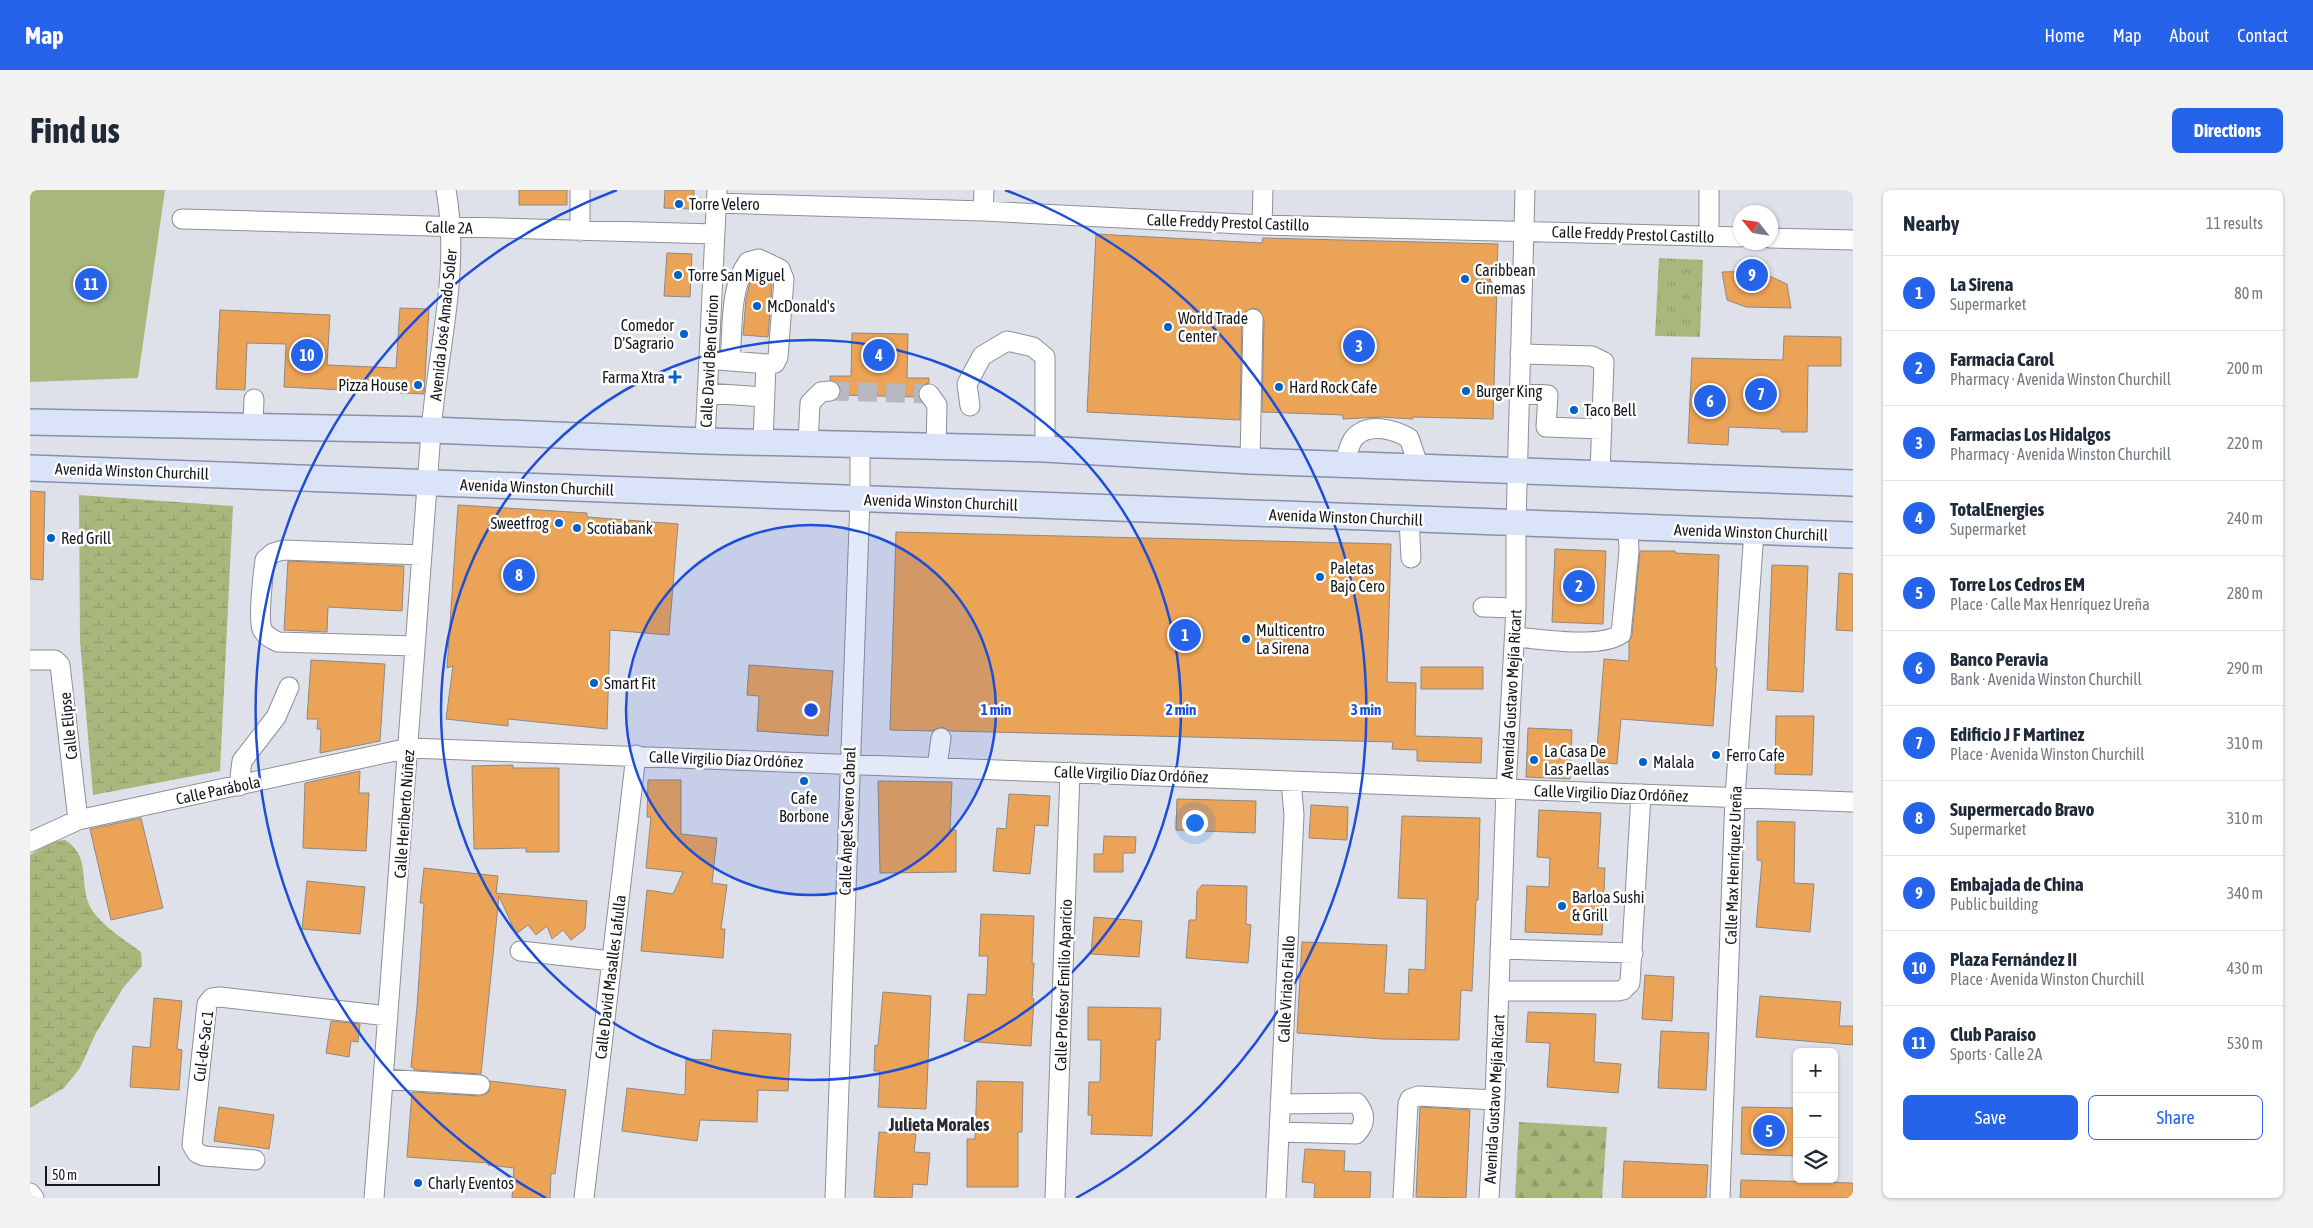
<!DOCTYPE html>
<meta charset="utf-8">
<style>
:root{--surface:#fff;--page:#f2f2f3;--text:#1f2937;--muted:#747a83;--line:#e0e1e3;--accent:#2563eb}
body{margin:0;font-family:"Asap Condensed",sans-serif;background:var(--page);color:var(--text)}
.controls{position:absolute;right:15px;bottom:15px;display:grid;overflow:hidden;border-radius:8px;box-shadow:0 1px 4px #0004}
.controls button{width:45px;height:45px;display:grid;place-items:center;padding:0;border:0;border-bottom:1px solid var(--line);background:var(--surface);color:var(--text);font:25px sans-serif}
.compass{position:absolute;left:1703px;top:15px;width:45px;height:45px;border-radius:50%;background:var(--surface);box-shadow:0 1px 4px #0004;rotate:300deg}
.scale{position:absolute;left:15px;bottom:12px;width:115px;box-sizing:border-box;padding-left:5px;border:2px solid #16171a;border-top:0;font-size:14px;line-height:18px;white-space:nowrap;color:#16171a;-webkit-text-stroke:4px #fff;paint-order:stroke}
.you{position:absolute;left:1164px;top:632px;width:18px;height:18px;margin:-12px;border:4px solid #fff;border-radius:50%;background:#1a73e8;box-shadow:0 0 0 8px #1a73e833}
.badge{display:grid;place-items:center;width:32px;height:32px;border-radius:50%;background:var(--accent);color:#fff;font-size:16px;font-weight:700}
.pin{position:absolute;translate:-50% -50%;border:2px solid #fff;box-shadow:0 1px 5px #0006}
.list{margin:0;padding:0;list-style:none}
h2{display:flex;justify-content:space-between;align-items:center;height:65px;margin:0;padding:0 20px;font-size:21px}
h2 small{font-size:16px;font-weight:400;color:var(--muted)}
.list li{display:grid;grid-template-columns:32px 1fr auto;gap:15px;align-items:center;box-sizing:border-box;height:75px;padding:0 20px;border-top:1px solid var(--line)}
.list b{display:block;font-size:19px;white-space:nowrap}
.list p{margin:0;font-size:16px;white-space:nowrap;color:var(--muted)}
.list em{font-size:16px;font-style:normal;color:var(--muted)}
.actions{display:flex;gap:10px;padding:15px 20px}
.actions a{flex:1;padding:11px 0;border:1px solid var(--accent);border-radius:8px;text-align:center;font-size:18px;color:var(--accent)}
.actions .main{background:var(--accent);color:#fff}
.icon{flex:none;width:28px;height:28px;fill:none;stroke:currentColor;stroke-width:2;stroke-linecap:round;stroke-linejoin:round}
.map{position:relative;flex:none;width:1823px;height:1008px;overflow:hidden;border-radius:8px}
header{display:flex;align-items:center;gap:30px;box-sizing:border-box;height:70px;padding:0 25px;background:var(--accent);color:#fff}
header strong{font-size:24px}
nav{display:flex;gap:28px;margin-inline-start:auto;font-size:18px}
.intro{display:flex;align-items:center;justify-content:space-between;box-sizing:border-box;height:120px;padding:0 30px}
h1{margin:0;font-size:35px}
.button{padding:12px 22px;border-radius:8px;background:var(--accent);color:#fff;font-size:18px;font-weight:700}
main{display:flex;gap:30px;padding:0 30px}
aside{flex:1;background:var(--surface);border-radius:8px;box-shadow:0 1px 4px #0004}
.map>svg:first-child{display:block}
.grass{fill:url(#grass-tufts)}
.forest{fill:url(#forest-firs)}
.wetland{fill:url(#wetland-marsh)}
.garden{fill:#a8b87c}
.building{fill:#eba357;stroke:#8f8882}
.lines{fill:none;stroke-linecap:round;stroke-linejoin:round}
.minor-tunnel{stroke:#b7b9c0;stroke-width:19;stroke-dasharray:19 9;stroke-linecap:butt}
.minor-casing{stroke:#8d8f97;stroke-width:21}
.major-casing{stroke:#8690a8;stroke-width:28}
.minor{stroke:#fff;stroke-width:19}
.major{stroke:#dbe3f8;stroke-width:25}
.ring{fill:none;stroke:#1d4ed8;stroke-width:2.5}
.poi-dot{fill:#0061c9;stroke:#fff;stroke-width:2}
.labels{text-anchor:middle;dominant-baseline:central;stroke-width:5;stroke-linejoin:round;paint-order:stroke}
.poi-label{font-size:16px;fill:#16171a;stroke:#fff;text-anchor:start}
.street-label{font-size:16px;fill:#16171a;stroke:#fff}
.neighbourhood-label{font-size:18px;font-weight:bold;fill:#2a2b32;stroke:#fff}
.centre{fill:#1d4ed8;stroke:#fff;stroke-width:2.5}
.ring-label{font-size:15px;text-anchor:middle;font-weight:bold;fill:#1d4ed8;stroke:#fff;stroke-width:5;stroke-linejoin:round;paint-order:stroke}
</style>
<header>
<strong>Map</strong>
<nav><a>Home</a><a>Map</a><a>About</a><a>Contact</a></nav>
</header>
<div class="intro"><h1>Find us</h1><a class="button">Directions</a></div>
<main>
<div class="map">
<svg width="1823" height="1008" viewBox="0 0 1823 1008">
<defs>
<pattern id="grass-tufts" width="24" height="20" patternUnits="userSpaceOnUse" patternTransform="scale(1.25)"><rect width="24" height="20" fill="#a8b87c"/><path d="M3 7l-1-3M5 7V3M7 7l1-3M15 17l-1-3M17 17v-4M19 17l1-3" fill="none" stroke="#909d6b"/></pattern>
<pattern id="forest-firs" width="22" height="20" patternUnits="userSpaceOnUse" patternTransform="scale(1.25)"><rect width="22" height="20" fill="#a8b87c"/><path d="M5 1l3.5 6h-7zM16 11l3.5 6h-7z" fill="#909d6b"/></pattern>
<pattern id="wetland-marsh" width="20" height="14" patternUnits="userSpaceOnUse" patternTransform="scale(1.25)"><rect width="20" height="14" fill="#a8b87c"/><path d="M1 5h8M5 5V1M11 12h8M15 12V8" fill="none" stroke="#909d6b"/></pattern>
</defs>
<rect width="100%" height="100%" fill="#dfe1ea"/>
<!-- grass -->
<path class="grass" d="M1629,68L1673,70L1670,147L1625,146Z"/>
<!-- forest -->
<path class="forest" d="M1489,932L1577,937L1572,1008H1485Z"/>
<!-- wetland -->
<path class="wetland" d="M49,305L203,316L190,581L63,605L50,451Z
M35,650C60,666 50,689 58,712C66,733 94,749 111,762L112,776L93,798L66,843L50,878L34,898L0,918V665L21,652Z"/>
<!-- garden -->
<path class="garden" d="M0,0H135L108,188L0,192Z"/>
<!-- building -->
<path class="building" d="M489,0H537V15H489Z
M635,0H664V19L634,18Z
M1066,44L1232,53L1233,48L1468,54L1467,76L1461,80L1459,86L1460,92L1467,97L1463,229L1383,227V229L1351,227L1313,229V225L1232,222L1234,129L1229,120L1223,118L1214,123L1212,129L1210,230L1057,222Z
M637,63L662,64L660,107L634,106Z
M1728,81L1757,94L1761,118L1716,117L1697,110L1692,82Z
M720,92L742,94L738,147L713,145L716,109Z
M370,118L399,119L394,204L254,197L256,154L217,153L215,200L186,199L190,120L300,125L297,175L366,178Z
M822,143L878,144L877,188H899V193L893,195L889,199V207L810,205L809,195L800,190V186H821Z
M1754,146L1811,147V176H1778L1777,242H1751V239L1699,237L1698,255L1658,253L1662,168L1753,170Z
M0,301L15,302L13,390L0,389Z
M428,315L557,323V327L648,334L639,445L580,440L577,539L478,529V536L416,529L423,476L417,478Z
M866,342L1361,354L1357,492L1386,493L1385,546L1452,548L1451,573L1387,571V560L1362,559L1363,552L920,541L912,537L902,541L860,540Z
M1525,359L1576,361L1573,434L1522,432Z
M1610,361H1645V363L1689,365L1685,477L1687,478L1683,536L1591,529L1587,574L1566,572L1574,469L1599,471V451L1602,445Z
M258,371L374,376L372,421L298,417L297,442L254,440Z
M1742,375L1778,376L1773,502L1737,500Z
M1809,383L1823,384V441L1806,440Z
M281,470L355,474L350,551L290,563L291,539H287L288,529H277Z
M719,475L803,481L798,546L727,541L729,506L717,505Z
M1391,477H1453V499H1391Z
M1746,526H1784L1782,585L1745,584Z
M1498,538L1542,540L1540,589L1496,587Z
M483,575V578H529V662H496V658L444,659L442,576Z
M330,581L329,603H339L336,661L273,658L275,593Z
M618,590H651V644L687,648L682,693L697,695L691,739H695L693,768L611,761L617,700L643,704L653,682L616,678L621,627H617Z
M848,591L922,592L920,640H926V682L850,683Z
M979,604L1020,606L1018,636L1005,635L1000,684L963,681L967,638L976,639Z
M1147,609L1226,611L1225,643L1146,640Z
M1281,615L1318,617L1317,650L1279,648Z
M1509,620L1571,623L1568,678H1575L1572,745L1495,742L1497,696L1519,697L1520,668L1507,667Z
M1372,626L1450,628L1448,710H1446L1442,801L1431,800L1429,850L1353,849L1267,843L1272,752L1357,755L1354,803L1378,804L1379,779L1395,780L1397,709L1368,708Z
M111,628L133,718L81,730L60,639Z
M1727,631L1765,632L1764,693L1784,694L1780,742L1726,737L1732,671L1727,670Z
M1074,646L1106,647L1105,663H1093V682H1064V664H1073Z
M394,678L468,686L466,703L557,711L555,739L541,750L533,740L522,749L517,736L506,745L498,735L486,744L469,706L451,884L384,880V878L381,877L387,817L394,713H390Z
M277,691L335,697L330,744L272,739Z
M1172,695L1217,696L1216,734L1221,735L1218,773L1156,768L1159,730H1166L1167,701Z
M951,724L1004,726L1002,773H1004L1002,808L1004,809L1001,856L934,851L938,804L956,805L958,766H949Z
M1064,727L1112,731L1109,767L1061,764Z
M1615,785L1644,787L1642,831L1612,829Z
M853,802L901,806L896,919L848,917L850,881H844L845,855L848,856Z
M1730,806L1811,812L1809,836H1823V855L1726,847Z
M124,808L152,811L147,859L152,860L149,900L100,897L103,856L120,858Z
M1058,817L1131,818L1130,850H1126L1122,946L1061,944L1062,925H1058L1059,892H1070L1071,850H1058Z
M1498,822L1566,824L1564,872L1591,874L1588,903L1517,897L1520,853L1496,852Z
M301,831L330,834L328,852L321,851L319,867L296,863Z
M683,840L761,844L758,901L728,900L727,932L670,930L667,951L592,941L597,898L655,905L656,869L681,870Z
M1631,841L1679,843L1676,900L1628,898Z
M460,891L536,900L525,984L521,983L520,1008H482L484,978L458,975V973L377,967L382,902L450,906L459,902Z
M947,891L993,892L992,942H988V997H937V949H945Z
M189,917L244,925L239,959L184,951Z
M1390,917L1440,920L1436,1008L1386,1007Z
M1712,917L1767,918V966L1711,964Z
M849,942L886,944L884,962L900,963L897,995L883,994L882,1008L844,1007Z
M1275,959L1315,961L1314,981L1341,982L1340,1008H1284L1285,993L1272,992Z
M1594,971L1678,975L1676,1008H1592Z
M1711,990L1823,993V1008H1710Z"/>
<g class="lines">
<!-- minor-tunnel -->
<path class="minor-tunnel" d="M800,201L899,204"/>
<defs>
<path id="minor" d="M686,13L953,21L1232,35L1710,47
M953,21L954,0
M152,29L685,44
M1232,35L1233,0
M550,41V0
M1679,46V0
M1740,48L1823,50
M1470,87L1492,89
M1490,164L1562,166L1574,172L1570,283
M689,170L736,174L733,252
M700,171C703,140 699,98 718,72L729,69L750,79L754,89L748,167L745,173L736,174
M677,203L735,207
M1489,203L1518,205L1516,237L1572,239
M899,204L907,215L906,257
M940,216L937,194L952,166L977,151L1003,157L1015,167V259
M223,236L224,209
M675,251L687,0
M778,253L780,213L791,202L800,201
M1220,271L1223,129
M1314,274C1317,267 1319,254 1324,248C1338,232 1363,239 1379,248L1389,277
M1379,329L1381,368
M1453,417L1486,418
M1485,447C1512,449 1569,459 1591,444L1599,361L1598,337
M384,456L248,452C242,449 235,446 232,439C228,428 233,384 235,370L243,363L253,360L392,365
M0,470H25L30,475L48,630
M907,577L911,548
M209,596L212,571L246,527L259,497
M0,652L48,630L379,558L1823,612
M1470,759L1603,763
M490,761L582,771
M1469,801H1588L1593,800L1600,793L1611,604
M353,889L450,895
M1249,942L1326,944C1336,934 1336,924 1327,913L1250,914
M225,970L174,966L167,963L162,955L177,814L182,808L190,807L358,826
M0,1003L4,1008
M344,1008C364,753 383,498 401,242C407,162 431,81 416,0
M554,1008L606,565
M805,1008L830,308V254
M1025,1008L1040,582
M1246,1008L1264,625L1261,591
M1373,1008L1378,914L1380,909L1388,906L1465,910
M1459,1008L1465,910L1476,599L1486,418V333L1495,0
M1690,1008L1705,607L1724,342"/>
<path id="major" d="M0,232L401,240L675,251L1015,259L1220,271L1823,293
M0,278L1823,345"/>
</defs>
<!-- minor casing -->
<use href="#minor" class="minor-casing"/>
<!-- major casing -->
<use href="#major" class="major-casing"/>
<!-- minor -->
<use href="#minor" class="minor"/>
<!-- major -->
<use href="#major" class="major"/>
</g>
<!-- distance rings -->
<circle cx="781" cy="520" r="185" fill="#1d4ed8" fill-opacity=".12"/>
<g class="ring">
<circle cx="781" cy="520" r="185"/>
<circle cx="781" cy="520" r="370"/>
<path d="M516 1008A555 555 0 0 1 587 0M975 0A555 555 0 0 1 1046 1008"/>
</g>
<!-- markers -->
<g class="poi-dot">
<circle cx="649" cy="14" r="5"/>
<circle cx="648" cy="85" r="5"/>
<circle cx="1435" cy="89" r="5"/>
<circle cx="727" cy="116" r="5"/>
<circle cx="1138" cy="137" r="5"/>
<circle cx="654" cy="144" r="5"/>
<path d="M642.5 179.5h5v5h5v5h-5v5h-5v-5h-5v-5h5z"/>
<circle cx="388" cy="195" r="5"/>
<circle cx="1249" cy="197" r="5"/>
<circle cx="1436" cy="201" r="5"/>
<circle cx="1544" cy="220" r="5"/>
<circle cx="529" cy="333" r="5"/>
<circle cx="547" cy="338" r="5"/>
<circle cx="21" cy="348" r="5"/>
<circle cx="1290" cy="387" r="5"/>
<circle cx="1216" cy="449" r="5"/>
<circle cx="564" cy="493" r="5"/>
<circle cx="1686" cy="565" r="5"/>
<circle cx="1504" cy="570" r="5"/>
<circle cx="1613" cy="572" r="5"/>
<circle cx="774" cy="591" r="5"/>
<circle cx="1532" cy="716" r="5"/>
<circle cx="388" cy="993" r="5"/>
</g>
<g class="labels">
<!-- poi labels -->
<g class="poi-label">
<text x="659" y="14">Torre Velero</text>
<text x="1445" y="80">Caribbean<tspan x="1445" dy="18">Cinemas</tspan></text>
<text x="658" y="85">Torre San Miguel</text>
<text x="737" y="116">McDonald's</text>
<text x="1148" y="128">World Trade<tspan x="1148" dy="18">Center</tspan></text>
<text x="644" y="135" text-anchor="end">Comedor<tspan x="644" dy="18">D'Sagrario</tspan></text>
<text x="635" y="187" text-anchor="end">Farma Xtra</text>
<text x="378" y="195" text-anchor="end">Pizza House</text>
<text x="1259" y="197">Hard Rock Cafe</text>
<text x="1446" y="201">Burger King</text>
<text x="1554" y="220">Taco Bell</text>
<text x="519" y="333" text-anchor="end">Sweetfrog</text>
<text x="557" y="338">Scotiabank</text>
<text x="31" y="348">Red Grill</text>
<text x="1300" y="378">Paletas<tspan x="1300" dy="18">Bajo Cero</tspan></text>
<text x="1226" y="440">Multicentro<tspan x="1226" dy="18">La Sirena</tspan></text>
<text x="574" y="493">Smart Fit</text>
<text x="1514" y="561">La Casa De<tspan x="1514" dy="18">Las Paellas</tspan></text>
<text x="1696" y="565">Ferro Cafe</text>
<text x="1623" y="572">Malala</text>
<text x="774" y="608" text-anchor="middle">Cafe<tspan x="774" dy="18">Borbone</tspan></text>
<text x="1542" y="707">Barloa Sushi<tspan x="1542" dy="18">&amp; Grill</tspan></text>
<text x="398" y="993">Charly Eventos</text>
</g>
<!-- street labels -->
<g class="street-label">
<text transform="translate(1198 32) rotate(2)">Calle Freddy Prestol Castillo</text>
<text transform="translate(419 37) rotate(2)">Calle 2A</text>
<text transform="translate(1603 44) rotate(2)">Calle Freddy Prestol Castillo</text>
<text transform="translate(413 135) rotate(-84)">Avenida José Amado Soler</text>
<text transform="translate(679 171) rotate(-87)">Calle David Ben Gurion</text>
<text transform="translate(102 281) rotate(2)">Avenida Winston Churchill</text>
<text transform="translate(507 297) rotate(2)">Avenida Winston Churchill</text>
<text transform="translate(911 312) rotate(2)">Avenida Winston Churchill</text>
<text transform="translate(1316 327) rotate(2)">Avenida Winston Churchill</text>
<text transform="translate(1721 342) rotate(2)">Avenida Winston Churchill</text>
<text transform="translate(1481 504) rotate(-87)">Avenida Gustavo Mejía Ricart</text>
<text transform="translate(38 536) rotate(-96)">Calle Elipse</text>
<text transform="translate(696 569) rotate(2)">Calle Virgilio Díaz Ordóñez</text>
<text transform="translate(1101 584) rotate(2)">Calle Virgilio Díaz Ordóñez</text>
<text transform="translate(188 600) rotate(-12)">Calle Parábola</text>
<text transform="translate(1581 603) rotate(2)">Calle Virgilio Díaz Ordóñez</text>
<text transform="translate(374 624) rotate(-86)">Calle Heriberto Núñez</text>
<text transform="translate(817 631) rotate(-88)">Calle Ángel Severo Cabral</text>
<text transform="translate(1703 675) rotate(-88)">Calle Max Henríquez Ureña</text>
<text transform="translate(580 787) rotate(-83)">Calle David Masalles Lafulla</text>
<text transform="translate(1033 795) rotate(-88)">Calle Profesor Emilio Aparicio</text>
<text transform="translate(1256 799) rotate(-87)">Calle Viriato Fiallo</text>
<text transform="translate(173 856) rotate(-83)">Cul-de-Sac 1</text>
<text transform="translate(1464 909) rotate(-87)">Avenida Gustavo Mejía Ricart</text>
</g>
<!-- neighbourhood labels -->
<g class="neighbourhood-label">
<text x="909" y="934">Julieta Morales</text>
</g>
</g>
<circle cx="781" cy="520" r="8" class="centre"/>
<g class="ring-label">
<text x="966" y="525">1 min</text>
<text x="1151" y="525">2 min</text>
<text x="1336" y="525">3 min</text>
</g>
</svg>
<div class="controls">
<button>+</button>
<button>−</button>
<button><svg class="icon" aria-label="layers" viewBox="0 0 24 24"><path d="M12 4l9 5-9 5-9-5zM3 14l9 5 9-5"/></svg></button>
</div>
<svg class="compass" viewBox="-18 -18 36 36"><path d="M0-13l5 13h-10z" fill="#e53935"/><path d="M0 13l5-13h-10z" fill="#747a83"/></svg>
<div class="scale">50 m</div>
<div class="you"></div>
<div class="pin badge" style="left:1155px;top:445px">1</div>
<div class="pin badge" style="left:1549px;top:396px">2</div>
<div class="pin badge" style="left:1329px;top:156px">3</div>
<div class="pin badge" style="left:849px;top:165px">4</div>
<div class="pin badge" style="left:1739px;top:941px">5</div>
<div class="pin badge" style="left:1680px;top:211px">6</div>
<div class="pin badge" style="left:1731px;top:204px">7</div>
<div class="pin badge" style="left:489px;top:385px">8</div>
<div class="pin badge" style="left:1722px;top:85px">9</div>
<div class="pin badge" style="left:277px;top:165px">10</div>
<div class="pin badge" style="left:61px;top:94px">11</div>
</div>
<aside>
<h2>Nearby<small>11 results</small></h2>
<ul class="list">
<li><span class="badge">1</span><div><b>La Sirena</b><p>Supermarket</p></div><em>80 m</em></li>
<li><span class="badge">2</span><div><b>Farmacia Carol</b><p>Pharmacy · Avenida Winston Churchill</p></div><em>200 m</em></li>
<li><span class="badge">3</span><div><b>Farmacias Los Hidalgos</b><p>Pharmacy · Avenida Winston Churchill</p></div><em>220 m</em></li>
<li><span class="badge">4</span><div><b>TotalEnergies</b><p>Supermarket</p></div><em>240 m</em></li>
<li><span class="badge">5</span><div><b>Torre Los Cedros EM</b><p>Place · Calle Max Henríquez Ureña</p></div><em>280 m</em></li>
<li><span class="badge">6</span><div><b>Banco Peravia</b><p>Bank · Avenida Winston Churchill</p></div><em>290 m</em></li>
<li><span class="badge">7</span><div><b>Edificio J F Martinez</b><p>Place · Avenida Winston Churchill</p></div><em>310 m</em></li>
<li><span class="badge">8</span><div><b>Supermercado Bravo</b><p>Supermarket</p></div><em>310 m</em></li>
<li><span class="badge">9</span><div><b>Embajada de China</b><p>Public building</p></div><em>340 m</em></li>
<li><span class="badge">10</span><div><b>Plaza Fernández II</b><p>Place · Avenida Winston Churchill</p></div><em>430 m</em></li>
<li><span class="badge">11</span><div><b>Club Paraíso</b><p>Sports · Calle 2A</p></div><em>530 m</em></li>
</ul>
<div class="actions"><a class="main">Save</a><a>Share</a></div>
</aside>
</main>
